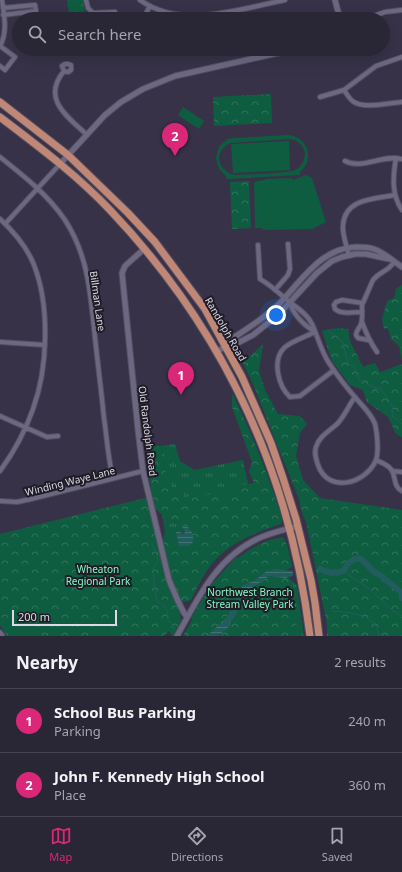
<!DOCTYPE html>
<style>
:root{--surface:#292636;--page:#312e3e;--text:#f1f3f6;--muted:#a5a5ad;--line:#454351;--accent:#db2777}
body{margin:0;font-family:"Noto Sans",sans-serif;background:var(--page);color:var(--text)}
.scale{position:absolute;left:12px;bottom:10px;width:105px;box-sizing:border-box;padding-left:4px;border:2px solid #dcdae8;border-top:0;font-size:11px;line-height:14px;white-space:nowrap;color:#dcdae8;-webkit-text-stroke:3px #1e1c25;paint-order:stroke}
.you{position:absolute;left:276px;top:315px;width:14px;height:14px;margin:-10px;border:3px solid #fff;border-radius:50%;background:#1a73e8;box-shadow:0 0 0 6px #1a73e833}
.badge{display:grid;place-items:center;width:26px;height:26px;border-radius:50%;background:var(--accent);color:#fff;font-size:13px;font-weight:700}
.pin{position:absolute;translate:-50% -33px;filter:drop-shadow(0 1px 2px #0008)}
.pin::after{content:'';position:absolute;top:21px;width:14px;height:12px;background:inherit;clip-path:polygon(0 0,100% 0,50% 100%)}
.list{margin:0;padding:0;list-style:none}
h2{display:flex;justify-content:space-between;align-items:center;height:52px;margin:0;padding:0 16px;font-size:17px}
h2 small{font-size:13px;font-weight:400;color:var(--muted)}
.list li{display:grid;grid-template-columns:26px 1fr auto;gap:12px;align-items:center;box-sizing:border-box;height:64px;padding:0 16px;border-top:1px solid var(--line)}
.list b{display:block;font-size:15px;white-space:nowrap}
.list p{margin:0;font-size:13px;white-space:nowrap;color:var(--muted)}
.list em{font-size:13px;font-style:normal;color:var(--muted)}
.icon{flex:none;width:22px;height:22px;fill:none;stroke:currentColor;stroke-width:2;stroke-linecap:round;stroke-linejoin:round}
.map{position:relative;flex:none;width:402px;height:636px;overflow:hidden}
.search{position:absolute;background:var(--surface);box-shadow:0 4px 16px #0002;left:12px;right:12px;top:12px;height:44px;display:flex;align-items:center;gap:10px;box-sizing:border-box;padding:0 14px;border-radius:22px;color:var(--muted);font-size:15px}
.sheet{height:180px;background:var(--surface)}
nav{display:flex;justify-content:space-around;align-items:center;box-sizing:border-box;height:56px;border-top:1px solid var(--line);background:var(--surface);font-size:11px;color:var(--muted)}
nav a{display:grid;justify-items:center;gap:2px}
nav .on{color:var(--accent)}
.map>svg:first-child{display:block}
.grass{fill:url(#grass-tufts)}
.forest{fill:url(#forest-crowns)}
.pitch{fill:#0f5d41;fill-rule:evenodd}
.water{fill:url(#water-rules)}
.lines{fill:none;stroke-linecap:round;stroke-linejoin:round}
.stream{stroke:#235c5d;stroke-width:1}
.river{stroke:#235c5d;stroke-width:6}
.minor-casing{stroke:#534f61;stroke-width:6}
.tertiary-casing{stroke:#534f61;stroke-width:7}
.primary-casing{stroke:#534f61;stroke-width:9}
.minor{stroke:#6d6881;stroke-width:4}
.tertiary{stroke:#6d6881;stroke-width:5}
.primary{stroke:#c08776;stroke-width:7}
.labels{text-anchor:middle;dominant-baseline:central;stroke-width:4;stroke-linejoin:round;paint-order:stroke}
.street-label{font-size:10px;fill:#dcdae8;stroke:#1e1c25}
.park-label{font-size:10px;fill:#85f8c4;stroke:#1e1c25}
</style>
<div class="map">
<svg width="402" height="636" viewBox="0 0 402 636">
<defs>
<pattern id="grass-tufts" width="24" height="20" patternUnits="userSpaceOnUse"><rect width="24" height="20" fill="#0f5d41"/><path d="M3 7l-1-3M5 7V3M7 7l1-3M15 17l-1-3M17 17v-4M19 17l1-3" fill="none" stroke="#31745c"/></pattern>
<pattern id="forest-crowns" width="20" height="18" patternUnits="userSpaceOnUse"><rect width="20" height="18" fill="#0f5d41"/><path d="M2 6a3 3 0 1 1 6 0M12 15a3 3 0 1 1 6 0" fill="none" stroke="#31745c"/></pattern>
<pattern id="water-rules" width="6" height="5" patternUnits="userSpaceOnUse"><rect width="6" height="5" fill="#235c5d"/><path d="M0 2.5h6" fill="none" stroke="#427374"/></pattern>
</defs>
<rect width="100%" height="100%" fill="#373248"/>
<!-- grass -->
<path class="grass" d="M175,444L180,461L194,470L243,460L251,497L204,512L214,523L215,540L210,553L196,559L186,561L184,552L172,550L165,532L162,515L181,524L185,534H183L178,531L176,532L179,546L192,544L194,539H199L206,528L198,516L184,501L182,490L173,492L164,467L161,446Z
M293,582L297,586L304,636H295L285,611L293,600Z"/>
<!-- forest -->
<path class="forest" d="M67,0H83L86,19H70Z
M271,94L272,123L214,126L213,97Z
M249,181L251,228L232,229L230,182Z
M402,285V361L399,346L391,339L388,328L384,329L382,319L387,301L394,298L396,289Z
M337,328L348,329L350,341L363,367L375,363L380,372L402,364V437L396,434L388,417L367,402L363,390L350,385L332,361L322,331Z
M263,344L259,371L265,390L278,414L300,416L307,424L300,433L296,456L303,480L320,498L402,510V636H327V624L309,536C307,531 308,526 306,522C303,515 300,510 300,502L253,384L243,363Z
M232,393C252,434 269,476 282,519L281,524C257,532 233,541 215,560C205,571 198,586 191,600L185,602L184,601L182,603L178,602L181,620L173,636H172L169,631L164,636H7L0,625V534L149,497L159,539H163L165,532L168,540L180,541L189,538L181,524L162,515L154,507L145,446H161L164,467L173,491L182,490L184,501L193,510L191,497L240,490L239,485L254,483L249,472L252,462L232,407Z
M282,537L284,538L288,548L292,567L286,570H283L284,577L289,578L293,582L292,601L298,636H183L192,620L191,618L211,585L236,557L238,558C251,547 266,540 282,537Z"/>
<!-- pitch -->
<path class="pitch" d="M183,107L204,121L199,129L178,115Z
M288,135C308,137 315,159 300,172V175L227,179L226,176L219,169L216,158L219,147L223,143L228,139L234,138ZM290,139C298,140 303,145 305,153C305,159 302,166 297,169C289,174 247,174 235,175C217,171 213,151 230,143Z
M289,141L290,170L233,173L231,144Z
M306,175L312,178L326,222L312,229L263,230L262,228H255L254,183L257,181L265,180V179L291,178L293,180Z
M21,619C32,617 37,628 42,636H10C9,627 14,624 21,619Z
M102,621L114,636H97L92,630Z"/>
<!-- water -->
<path class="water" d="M181,524C190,528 196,533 192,544L179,546L176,532L178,531L183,534L185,533Z
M277,569L293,571V576L285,578L269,576L246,592L233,609L230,626L218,636H207L228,616L243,585L254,581L267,571Z"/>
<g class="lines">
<!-- stream -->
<path class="stream" d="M327,330L343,342L348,364L354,366L359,380L377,389L380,388L392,405L393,417L402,424
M152,543L155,552L157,554L158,561L153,568C154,579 154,590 157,601C167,608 168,608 168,621L172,624L174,630
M343,571L368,588L392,610L402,616
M332,611C349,612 377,614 379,636"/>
<!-- river -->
<path class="river" d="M320,569C328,573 334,574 343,571L348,564L354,559H361L374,572L380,575L402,593V598
M226,622L232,616L240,597"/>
<defs>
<path id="minor" d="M86,0L88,8L93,13L115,12
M140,0C182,30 239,9 285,0
M3,8L35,5L36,11L3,15
M143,19L150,6
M365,19L385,12L402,10
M0,46C8,32 4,15 2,0
M347,49H348
M94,53L101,49
M0,66L5,70L15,57L0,46
M64,71L62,66L65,64H68L71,65V70L68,72L64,71C41,99 67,116 87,135
M344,90C347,94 349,99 354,102C365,109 389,103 402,102
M320,97L344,90L376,66L402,57
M0,157C24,176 48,195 65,220C87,254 90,289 94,328C97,358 101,388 104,418C107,438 108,459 113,478
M396,158C393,176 391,194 402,210
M345,161C362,170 383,154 402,159
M0,219C14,232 27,247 34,265C50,306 48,368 33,409C25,432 14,452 0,471
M5,224L60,164
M258,245L260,279C269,284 278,292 286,299C295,307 307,313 312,324C318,337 321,351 329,363C337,375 346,387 355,397C362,406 371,413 375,424C377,432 379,452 376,460C366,484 328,494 318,465C316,459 314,453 316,447C319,436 331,430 338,423C345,415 349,405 355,397
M349,256C347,246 342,235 343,225C345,198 375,199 395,195
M275,290L288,275L290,269L288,244
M290,303C294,316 304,325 315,332
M362,312C353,312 342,315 335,309L334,305L336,302L342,300L362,303
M362,322C366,333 370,342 377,352
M315,332C307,336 290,342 284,348C272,360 278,386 290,397L300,396L334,370
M368,340L358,338L356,335C356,330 360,328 361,324C363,318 362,311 362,305C363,303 372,282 373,280C380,271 388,272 394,262
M0,342L45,345
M0,416L47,437L58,436
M376,460C380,462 386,464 390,468C397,475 392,486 402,491
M392,471L402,472
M0,501L17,502L31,499L143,471"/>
<path id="tertiary" d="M335,0L340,19
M60,164L105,115L121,102L143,89L175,76L296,49
M144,249L125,266L122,273L138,430L143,471L169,580L178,601L184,613L187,617
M226,346H232L253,335L278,315L317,273L332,261L342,257L355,254H366L389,259
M217,351C220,350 223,348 225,347C228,344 230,340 233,338C250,327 266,317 280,303C302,280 321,248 356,247C362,247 368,247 374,249C385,253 393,261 402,267
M0,633L2,636
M177,636C198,598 216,559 257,539C270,533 284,530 298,526"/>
<path id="primary" d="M0,102L68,155L128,213L155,242L205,309L242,377L271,443L283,478L296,519L311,580L315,603L319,636
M0,117C38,146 77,175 110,210C224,330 290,472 310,636"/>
</defs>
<!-- minor casing -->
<use href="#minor" class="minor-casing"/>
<!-- tertiary casing -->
<use href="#tertiary" class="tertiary-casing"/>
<!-- primary casing -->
<use href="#primary" class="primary-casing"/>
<!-- minor -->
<use href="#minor" class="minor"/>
<!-- tertiary -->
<use href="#tertiary" class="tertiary"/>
<!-- primary -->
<use href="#primary" class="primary"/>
</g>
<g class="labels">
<!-- street labels -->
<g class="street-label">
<text transform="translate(98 301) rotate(82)">Billman Lane</text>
<text transform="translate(226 329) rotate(60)">Randolph Road</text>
<text transform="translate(148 431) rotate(83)">Old Randolph Road</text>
<text transform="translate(70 481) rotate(-14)">Winding Waye Lane</text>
</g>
<!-- park labels -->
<g class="park-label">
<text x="98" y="569">Wheaton<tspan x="98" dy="12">Regional Park</tspan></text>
<text x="250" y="592">Northwest Branch<tspan x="250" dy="12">Stream Valley Park</tspan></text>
</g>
</g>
</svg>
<div class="scale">200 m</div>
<div class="you"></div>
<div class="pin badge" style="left:181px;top:395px">1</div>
<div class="pin badge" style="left:175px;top:156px">2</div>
<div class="search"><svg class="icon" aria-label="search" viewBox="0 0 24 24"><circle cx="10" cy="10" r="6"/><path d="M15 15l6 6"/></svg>Search here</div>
</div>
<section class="sheet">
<h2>Nearby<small>2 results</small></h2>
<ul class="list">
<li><span class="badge">1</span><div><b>School Bus Parking</b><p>Parking</p></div><em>240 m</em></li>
<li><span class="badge">2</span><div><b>John F. Kennedy High School</b><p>Place</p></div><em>360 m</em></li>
</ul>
</section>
<nav>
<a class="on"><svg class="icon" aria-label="map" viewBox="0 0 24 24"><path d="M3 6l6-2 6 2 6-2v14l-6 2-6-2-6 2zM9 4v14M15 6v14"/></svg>Map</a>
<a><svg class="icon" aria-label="directions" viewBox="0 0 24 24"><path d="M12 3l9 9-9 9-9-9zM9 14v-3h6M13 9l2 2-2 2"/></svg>Directions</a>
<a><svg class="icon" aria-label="saved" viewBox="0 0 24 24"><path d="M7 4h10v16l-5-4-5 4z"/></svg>Saved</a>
</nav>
